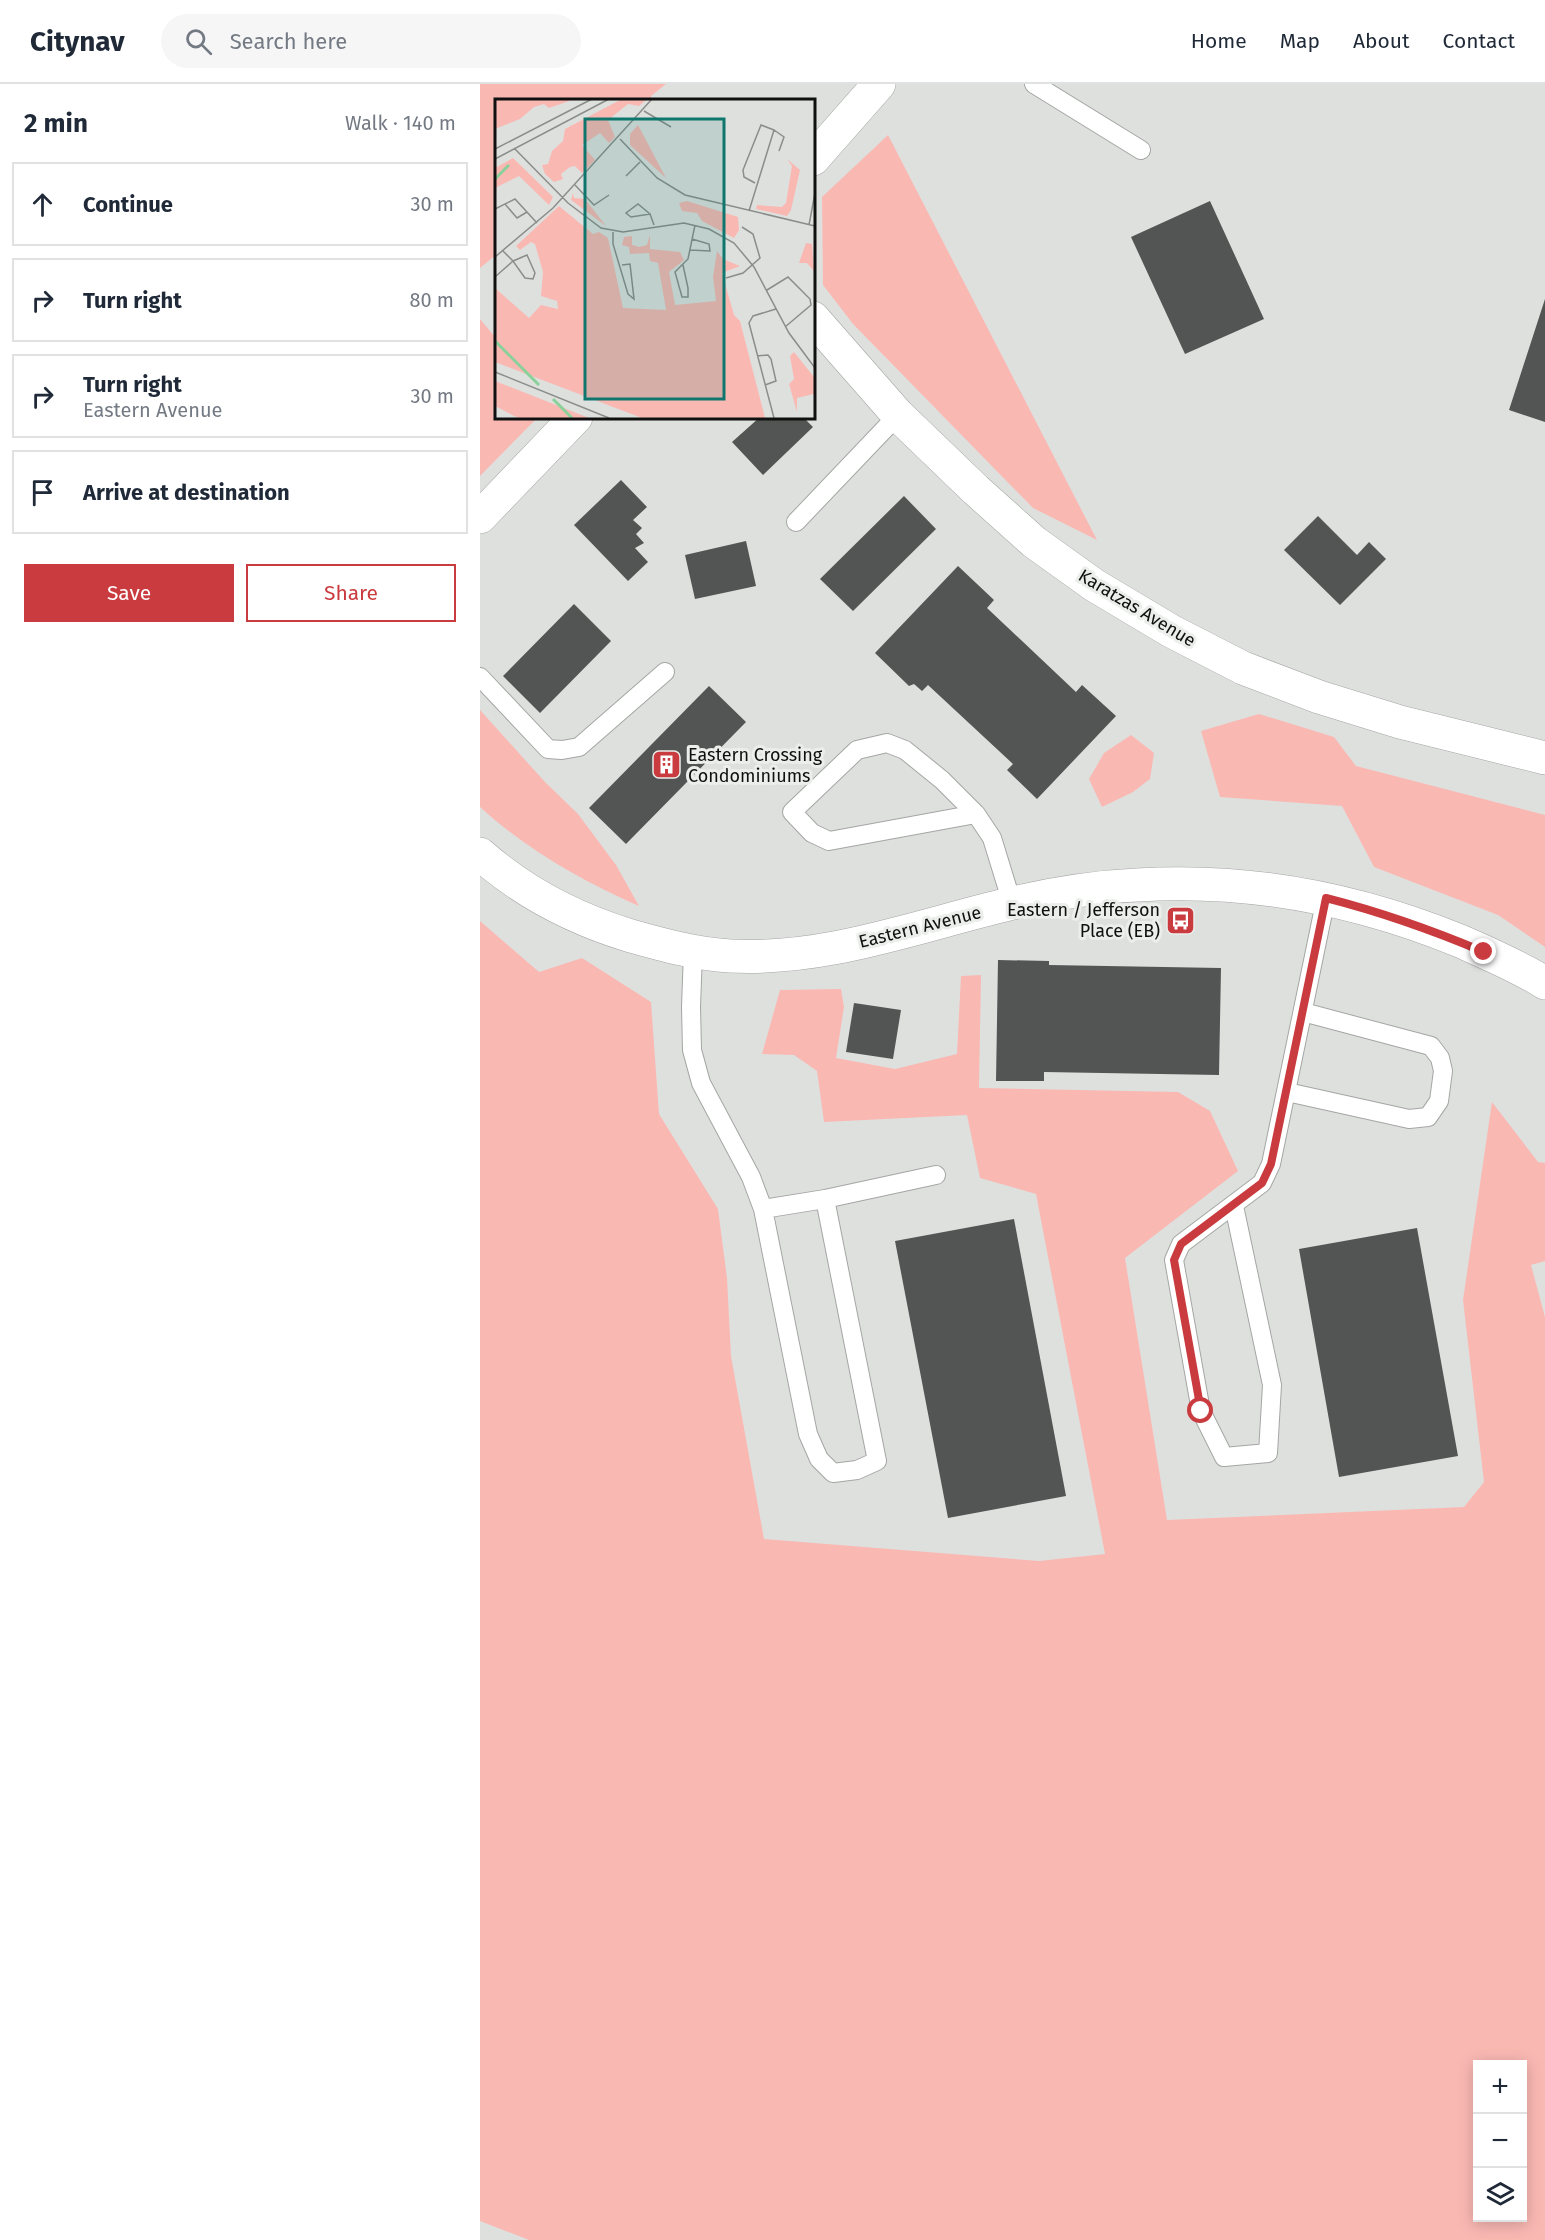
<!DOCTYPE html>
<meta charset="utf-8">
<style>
:root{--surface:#fff;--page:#f6f6f7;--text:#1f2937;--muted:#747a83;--line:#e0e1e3;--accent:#ca3b3f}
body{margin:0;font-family:"Fira Sans",sans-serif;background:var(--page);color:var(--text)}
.controls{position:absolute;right:18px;bottom:18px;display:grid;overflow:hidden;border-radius:0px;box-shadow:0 3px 15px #0003}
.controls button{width:54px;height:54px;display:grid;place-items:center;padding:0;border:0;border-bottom:2px solid var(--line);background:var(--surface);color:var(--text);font:30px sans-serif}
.stop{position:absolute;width:18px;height:18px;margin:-14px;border:4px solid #ca3b3f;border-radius:50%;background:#fff}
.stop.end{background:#ca3b3f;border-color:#fff;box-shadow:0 2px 6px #0008}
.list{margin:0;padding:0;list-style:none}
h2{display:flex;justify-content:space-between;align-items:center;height:78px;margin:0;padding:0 24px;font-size:26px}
h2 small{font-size:20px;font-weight:400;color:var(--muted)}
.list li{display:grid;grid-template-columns:39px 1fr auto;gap:18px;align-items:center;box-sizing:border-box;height:84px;margin:0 12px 12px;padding:0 12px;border:2px solid var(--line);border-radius:0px}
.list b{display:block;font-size:22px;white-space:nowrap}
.list p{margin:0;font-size:20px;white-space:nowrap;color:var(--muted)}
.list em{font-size:20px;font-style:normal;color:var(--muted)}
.actions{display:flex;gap:12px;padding:18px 24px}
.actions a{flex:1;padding:14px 0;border:2px solid var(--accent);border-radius:0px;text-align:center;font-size:21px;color:var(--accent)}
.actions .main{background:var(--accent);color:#fff}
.icon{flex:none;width:33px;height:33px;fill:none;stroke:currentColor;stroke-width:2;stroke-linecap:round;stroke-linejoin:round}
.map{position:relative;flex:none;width:1065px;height:2156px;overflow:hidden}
header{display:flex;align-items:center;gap:36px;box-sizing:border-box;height:84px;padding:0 30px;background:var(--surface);border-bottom:2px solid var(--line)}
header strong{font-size:28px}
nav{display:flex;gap:33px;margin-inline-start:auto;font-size:21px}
.search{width:420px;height:54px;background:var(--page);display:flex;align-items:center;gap:15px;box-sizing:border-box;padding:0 21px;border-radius:33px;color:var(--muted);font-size:22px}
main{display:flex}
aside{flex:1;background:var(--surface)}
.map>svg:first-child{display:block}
.green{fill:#fab8b3;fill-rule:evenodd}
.building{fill:#525553}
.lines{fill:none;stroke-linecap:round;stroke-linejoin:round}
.service-casing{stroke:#a4a6a4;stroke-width:20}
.minor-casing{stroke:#a4a6a4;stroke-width:34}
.service{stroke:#fff;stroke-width:18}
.minor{stroke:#fff;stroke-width:33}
.route{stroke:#ca3b3f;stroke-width:8}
.labels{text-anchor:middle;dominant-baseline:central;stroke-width:6;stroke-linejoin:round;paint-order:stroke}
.street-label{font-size:18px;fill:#0f100f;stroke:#ebeeeb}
.poi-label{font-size:18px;fill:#0f100f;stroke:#ebeeeb;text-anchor:start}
.inset-river{fill:none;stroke:#89d099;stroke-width:3}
.inset-road{fill:none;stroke:#8b8d8b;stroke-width:1.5}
.view{fill:#0f766e;fill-opacity:0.15;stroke:#0f766e;stroke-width:3}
.inset-edge{fill:none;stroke:#0f100f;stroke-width:3}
</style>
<header>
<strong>Citynav</strong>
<div class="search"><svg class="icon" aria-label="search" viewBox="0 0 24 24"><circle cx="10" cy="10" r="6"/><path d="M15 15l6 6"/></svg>Search here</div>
<nav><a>Home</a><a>Map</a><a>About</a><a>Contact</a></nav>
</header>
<main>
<aside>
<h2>2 min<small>Walk · 140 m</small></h2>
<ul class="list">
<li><svg class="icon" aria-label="ahead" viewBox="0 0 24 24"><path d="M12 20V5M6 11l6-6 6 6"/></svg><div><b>Continue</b></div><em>30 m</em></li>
<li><svg class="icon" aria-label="right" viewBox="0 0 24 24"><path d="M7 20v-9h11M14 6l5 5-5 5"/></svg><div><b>Turn right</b></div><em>80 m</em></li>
<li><svg class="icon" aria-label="right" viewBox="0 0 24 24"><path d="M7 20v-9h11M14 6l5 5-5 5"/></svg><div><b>Turn right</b><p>Eastern Avenue</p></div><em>30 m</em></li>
<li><svg class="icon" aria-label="arrive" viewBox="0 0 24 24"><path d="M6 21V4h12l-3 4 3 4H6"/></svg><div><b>Arrive at destination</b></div></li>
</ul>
<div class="actions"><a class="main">Save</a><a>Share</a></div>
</aside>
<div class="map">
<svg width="1065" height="2156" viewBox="0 0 1065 2156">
<rect width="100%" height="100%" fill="#dee0de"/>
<!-- green -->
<path class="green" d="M0,0H186L171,12V16H16V171L0,184Z
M408,51L617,456L553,424L373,240L343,201L342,113Z
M0,235L16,254V333H58L0,392Z
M0,626L65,698L98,730L136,781L159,822C102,797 47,766 0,723Z
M779,630L854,653L876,682L1065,731V863L1018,831L894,783L862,722L740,713L721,647Z
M651,651L674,669L670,695L653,708L622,723L609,695L624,669Z
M0,837L59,888L102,874L171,918L179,1030L238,1125L247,1194L251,1272L284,1455L559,1477L625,1470L556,1110L500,1094L487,1031L344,1038L337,987L314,971L282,970L300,906L361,905L364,923L356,974L415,985L477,970L481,892L501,891L499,1004L698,1008L730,1027L758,1087L645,1174L687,1436L984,1423L1004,1398L983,1216L1012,1018L1058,1078L1065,1079V1177L1051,1181L1065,1233V2156H49L0,2137ZM998,1980H1042V2134H998Z"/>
<!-- building -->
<path class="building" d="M730,117L784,235L705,270L651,153Z
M1065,215V338L1029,326Z
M280,333H323L333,343L283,391L252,358Z
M141,396L167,423L153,436L162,444L156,450L164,459L155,464L168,478L148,497L94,441Z
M424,412L456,445L373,527L340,495Z
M838,432L877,471L889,458L906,475L860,521L804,466Z
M266,457L276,502L215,515L205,471Z
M478,482L514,516L507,524L596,608L602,601L636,632L557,715L527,686L533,680L448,601L442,607L434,600L429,602L395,569Z
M94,520L131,557L60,629L23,592Z
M229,602L266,638L146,760L109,724Z
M518,876L569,877V881L741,884L739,991L564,988V997H516Z
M374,919L421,926L413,975L366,968Z
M534,1135L586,1412L468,1434L415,1157Z
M937,1144L978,1372L859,1393L819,1165Z"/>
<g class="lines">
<defs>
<path id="service" d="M554,0L661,66
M316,438L418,331
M0,593L68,665L82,666L99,663L185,588
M496,730L462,696L425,666L407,659L377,666L312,728L332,749L349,757L496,730L512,754L532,819
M213,868L211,923L212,966L221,999L271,1093L283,1125L328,1350L339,1375L353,1389L377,1386L397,1377L345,1115L283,1125
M807,1008L929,1035L948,1033L959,1017L963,987L960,974L951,962L823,928
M345,1115L456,1091
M754,1122L792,1301L788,1369L744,1373L721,1327L694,1176L701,1160L782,1099L791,1080L846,814"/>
<path id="minor" d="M333,75L399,0
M333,234L418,331L496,406L554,458L614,501L691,547L763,584L839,613L920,638L1065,674
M0,433L96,333
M0,770C44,809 95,835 151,852C183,861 216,870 250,872C346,877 437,842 529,820C571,810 615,803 657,801C768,794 877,815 980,857C1009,870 1038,882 1065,899"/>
</defs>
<!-- service casing -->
<use href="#service" class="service-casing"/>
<!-- minor casing -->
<use href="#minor" class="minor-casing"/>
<!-- service -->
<use href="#service" class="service"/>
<!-- minor -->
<use href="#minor" class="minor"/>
</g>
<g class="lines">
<!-- route -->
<path class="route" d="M721,1327L694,1176L701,1160L782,1099L791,1080L846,814C901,828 952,846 1004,868"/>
</g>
<!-- icons -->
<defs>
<symbol id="building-square" viewBox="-11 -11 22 22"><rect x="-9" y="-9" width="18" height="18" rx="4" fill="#ca3b3f" stroke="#ebeeeb"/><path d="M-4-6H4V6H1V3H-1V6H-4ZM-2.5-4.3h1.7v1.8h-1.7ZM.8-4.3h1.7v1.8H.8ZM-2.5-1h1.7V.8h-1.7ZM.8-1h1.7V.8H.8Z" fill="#fff"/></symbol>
<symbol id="bus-square" viewBox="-11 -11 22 22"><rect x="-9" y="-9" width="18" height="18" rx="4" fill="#ca3b3f" stroke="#ebeeeb"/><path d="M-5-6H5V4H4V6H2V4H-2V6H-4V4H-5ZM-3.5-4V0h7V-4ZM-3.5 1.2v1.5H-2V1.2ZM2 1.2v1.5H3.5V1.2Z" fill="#fff"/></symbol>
</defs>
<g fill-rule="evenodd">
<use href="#building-square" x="170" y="664" width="33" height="33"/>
<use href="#bus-square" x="684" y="820" width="33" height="33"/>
</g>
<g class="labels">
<!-- street labels -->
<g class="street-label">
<text transform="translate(657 524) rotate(31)">Karatzas Avenue</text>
<text transform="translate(440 843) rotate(-14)">Eastern Avenue</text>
</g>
<!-- poi labels -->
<g class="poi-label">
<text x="208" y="671">Eastern Crossing<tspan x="208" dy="21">Condominiums</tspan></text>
<text x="680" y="826" text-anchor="end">Eastern / Jefferson<tspan x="680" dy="21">Place (EB)</tspan></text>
</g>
</g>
<!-- overview -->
<g transform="translate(15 15)">
<rect width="320" height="320" fill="#dee0de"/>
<path d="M0,0H80L54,9L49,5L39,8L25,20L0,30ZM127,0H152L144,7L133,5L113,21L120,38L114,44L105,34L87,46L100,61L87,74L80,67L75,68L66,75L68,80L59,83L50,75L47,66L53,65L57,52L68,42L70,30ZM143,26L171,79L135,46V35ZM18,59L58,98L54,106L24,77L0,89V69ZM292,60L305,71L296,111L292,117L261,110L262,106L287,108L291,104L297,67ZM78,94L79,99L90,100L111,127L76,101ZM192,102L243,118L244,131L239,139L207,122L202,114L187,112L184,104ZM64,107L98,135L104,133L113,139L128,209L171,211L163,164L155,162L154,154L135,155L134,148L127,146L129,138L137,137V146L144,148L152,146L155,136V150L185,153L189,161L174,173L180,206L221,202L218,178L222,152L228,160L245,167L227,174L239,216L245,222L270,319H147L0,263V189L34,219L46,206L63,210L62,202L46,197L48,173L40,145L36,143L25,151L21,147ZM311,144L317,145L319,172L312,164H304ZM299,253L319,278V295L302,299V313L294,285L299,280L295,257ZM0,282L94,319H23L0,307Z" fill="#fab8b3"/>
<path class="inset-river" d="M0,80L14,66M0,242L44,286M58,300L77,319"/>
<path class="inset-road" d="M149,12L176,28M279,31L289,38L284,52M125,40L162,79L190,96L320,127M19,49L73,104L106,129L128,133L189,124L214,130L239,144L259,168L294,234L320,269M0,50L97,0M0,60L114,0M131,77L145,63M80,86L99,106L114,96M10,105L22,119L32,113M0,110L20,100L42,124M254,112L279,31L266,26L248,71L249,78L260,84M155,115L143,105L131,114L136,118L155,115L159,126M314,126L320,94M118,133V145L133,195L139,200L135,165L127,166M195,151L215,152L214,145L197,140M0,158L58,109L157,0M188,166L193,189V198H187L180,173L193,160L200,126M1,177L18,162L30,179L38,180L40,174L32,156L18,162L8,152M231,179L248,174L265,159L258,135L247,128M272,191L293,178L315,200L316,206L290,228M262,257L273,256L276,260L281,282L270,286M0,273L114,319M279,319L254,224L258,217L281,210"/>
<path class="view" d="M90,20H229V300H90Z"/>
<rect width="320" height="320" class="inset-edge"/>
</g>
</svg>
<div class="controls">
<button>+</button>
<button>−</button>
<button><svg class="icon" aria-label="layers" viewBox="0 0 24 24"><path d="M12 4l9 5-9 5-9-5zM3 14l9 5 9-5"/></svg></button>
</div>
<div class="stop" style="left:721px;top:1327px"></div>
<div class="stop end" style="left:1004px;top:868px"></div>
</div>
</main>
